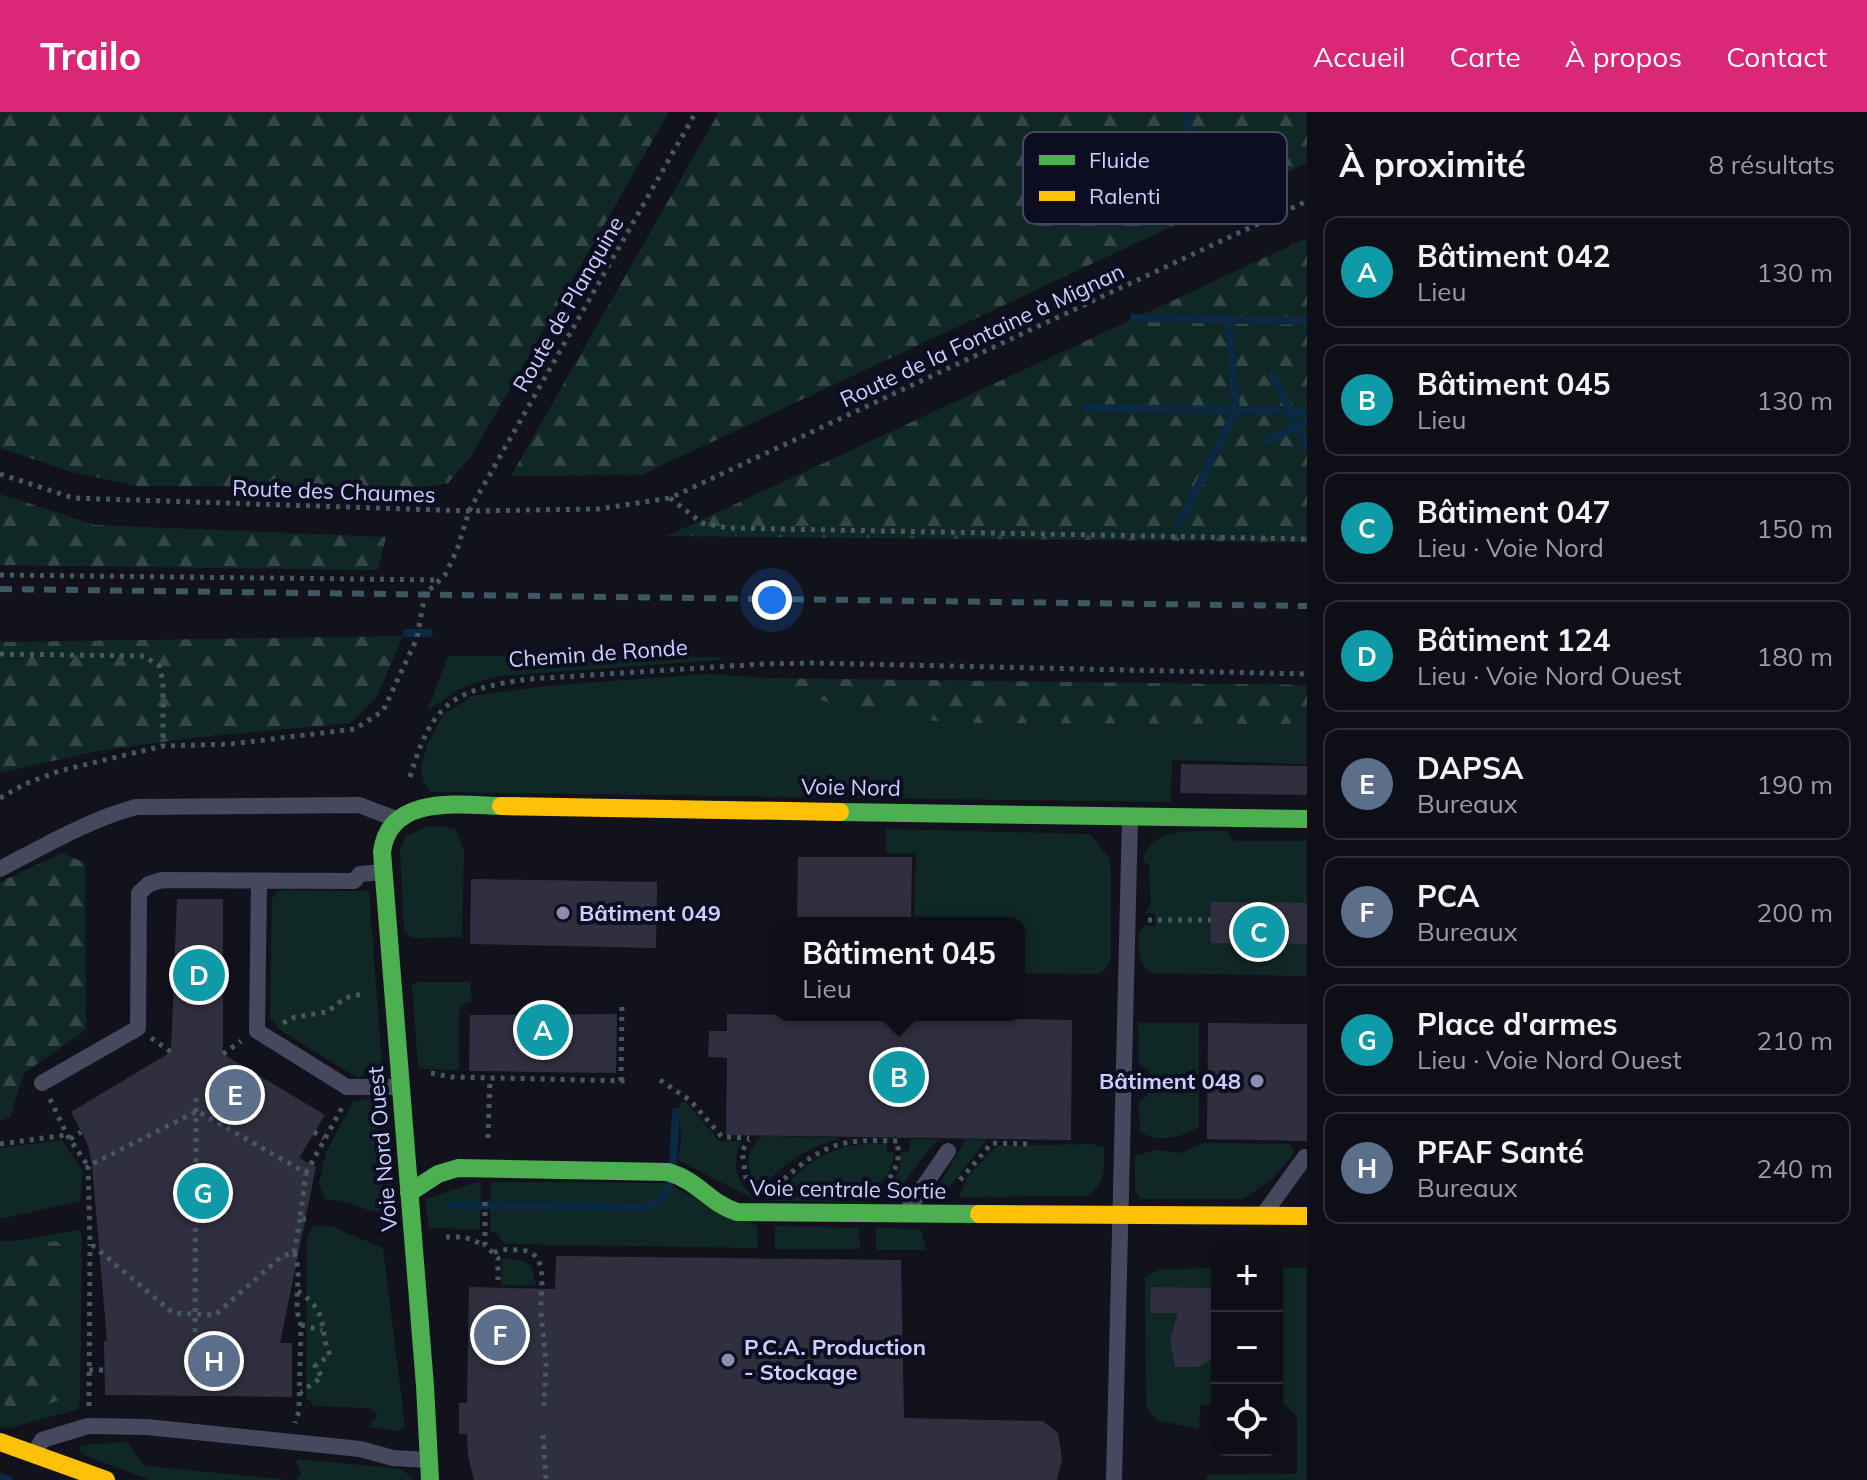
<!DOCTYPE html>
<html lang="fr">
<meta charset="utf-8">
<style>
:root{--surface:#0e0e16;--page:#17171f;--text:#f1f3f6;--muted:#9b9ca1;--line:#2e2e35;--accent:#db2777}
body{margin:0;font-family:Mulish,sans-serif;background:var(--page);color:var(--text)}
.controls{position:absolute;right:24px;bottom:24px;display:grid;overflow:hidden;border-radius:16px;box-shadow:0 4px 12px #0003}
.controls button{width:72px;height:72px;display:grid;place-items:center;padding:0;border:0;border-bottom:2px solid var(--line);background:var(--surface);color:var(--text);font:40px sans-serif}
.you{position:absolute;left:772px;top:488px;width:28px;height:28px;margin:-20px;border:6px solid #fff;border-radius:50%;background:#1a73e8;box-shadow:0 0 0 12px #1a73e833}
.badge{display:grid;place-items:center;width:52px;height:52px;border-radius:50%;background:var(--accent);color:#fff;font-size:26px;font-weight:700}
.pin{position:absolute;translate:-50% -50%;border:4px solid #fff;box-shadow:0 2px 8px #0006}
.popup{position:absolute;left:773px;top:805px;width:252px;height:104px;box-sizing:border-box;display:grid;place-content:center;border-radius:16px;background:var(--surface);filter:drop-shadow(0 2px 6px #0005);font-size:26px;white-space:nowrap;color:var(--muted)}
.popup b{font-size:30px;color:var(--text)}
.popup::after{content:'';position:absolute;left:50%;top:100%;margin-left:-16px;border:16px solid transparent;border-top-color:var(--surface)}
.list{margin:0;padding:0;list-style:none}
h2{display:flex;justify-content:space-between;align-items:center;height:104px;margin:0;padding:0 32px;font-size:34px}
h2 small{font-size:26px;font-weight:400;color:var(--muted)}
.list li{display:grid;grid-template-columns:52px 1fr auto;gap:24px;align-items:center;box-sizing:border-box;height:112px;margin:0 16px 16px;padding:0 16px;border:2px solid var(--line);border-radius:16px}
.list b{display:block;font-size:30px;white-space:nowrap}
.list p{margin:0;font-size:26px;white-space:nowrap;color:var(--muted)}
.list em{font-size:26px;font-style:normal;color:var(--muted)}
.icon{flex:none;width:44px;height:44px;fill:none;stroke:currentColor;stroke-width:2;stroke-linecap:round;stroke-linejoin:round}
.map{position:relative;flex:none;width:1307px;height:1368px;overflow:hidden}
header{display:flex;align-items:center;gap:48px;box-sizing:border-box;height:112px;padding:0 40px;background:var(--accent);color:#fff}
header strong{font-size:38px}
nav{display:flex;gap:44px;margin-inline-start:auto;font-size:28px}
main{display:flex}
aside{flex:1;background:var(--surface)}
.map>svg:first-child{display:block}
.grass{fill:#102825}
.forest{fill:url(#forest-firs)}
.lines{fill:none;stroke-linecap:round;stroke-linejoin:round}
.stream{stroke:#0c2943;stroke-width:8}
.building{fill:#302f3f}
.path{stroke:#465861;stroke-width:5;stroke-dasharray:4 6;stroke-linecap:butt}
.lane{stroke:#46485e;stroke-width:16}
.fast{stroke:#4caf50;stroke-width:18}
.slow{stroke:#ffc107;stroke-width:18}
.rail{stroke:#3d5863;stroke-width:6;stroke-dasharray:12 10;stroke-linecap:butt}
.poi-dot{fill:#8c8db0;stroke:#0d0d21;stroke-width:3}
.labels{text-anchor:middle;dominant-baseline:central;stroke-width:8;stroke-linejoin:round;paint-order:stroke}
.street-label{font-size:22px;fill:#cdcfff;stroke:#0d0d21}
.poi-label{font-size:22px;font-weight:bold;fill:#cdcfff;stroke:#0d0d21;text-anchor:start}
.key{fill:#0d0d21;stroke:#474764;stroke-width:2}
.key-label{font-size:22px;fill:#cdcfff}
</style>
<header>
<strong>Trailo</strong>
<nav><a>Accueil</a><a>Carte</a><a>À propos</a><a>Contact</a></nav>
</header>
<main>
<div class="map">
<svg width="1307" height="1368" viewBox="0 0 1307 1368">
<defs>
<pattern id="forest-firs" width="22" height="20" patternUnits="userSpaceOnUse" patternTransform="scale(2)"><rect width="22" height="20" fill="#102825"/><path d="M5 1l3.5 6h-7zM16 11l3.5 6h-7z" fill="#324646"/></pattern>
</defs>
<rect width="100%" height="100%" fill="#12121d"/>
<!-- grass -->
<path class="grass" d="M448,544L721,545V548L497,564L459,577L427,599Z
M709,562L766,566L773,575L856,598L949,611L1307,612V652L1172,648L1171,690L430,680L423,669L421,655L428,631L443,603L472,584L556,573Z
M426,715H446L456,718L464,739L462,825L412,826L404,819L400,737L406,724Z
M886,717L1090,722L1108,745L1111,756V848L1104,859L1098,862L1019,861V811H914L916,741H886Z
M1227,719L1234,729H1307V864L1155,861C1136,855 1139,837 1139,820L1144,814H1155V801H1145L1151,793L1149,753L1143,749C1150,712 1200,720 1227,719Z
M285,778L369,779L382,955C371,956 365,957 359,967L279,917L270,906L272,787L278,779Z
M419,870H470L472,889L461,894L459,902V953L457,958L423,957L418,955L412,872Z
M1138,911H1199V1015C1183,1025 1157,1032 1140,1019L1139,989L1147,984L1149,959L1139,952Z
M369,986L382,990L394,1099C366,1105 353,1086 325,1088L319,1071L326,1040L353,990Z
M679,990H686L719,1029H742C728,1054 739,1072 757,1089L678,1048L681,1029Z
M763,1024L840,1026C811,1036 779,1050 763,1078C744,1062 743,1039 763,1024Z
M911,1027H939C921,1043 912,1063 896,1080H887L899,1058L901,1040L909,1039Z
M966,1027L987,1028L943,1083L932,1085Z
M62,1028L83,1060L80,1089L0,1107V1036Z
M887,1031V1040H894C893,1061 879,1074 866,1090L775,1089C804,1046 834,1031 887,1031Z
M1204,1031L1290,1032L1294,1042L1271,1068L1243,1087H1141L1135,1079V1044L1156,1038L1182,1041Z
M1092,1032L1104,1036C1105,1057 1105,1070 1088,1084L959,1085L967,1065L996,1034Z
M481,1069L480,1117L429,1116L425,1087Z
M491,1070L664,1071L757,1114V1136L504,1132L498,1122L490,1118Z
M314,1113L332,1115L383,1136L405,1313L399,1319L368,1315L378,1303L370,1296L315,1294L306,1285L307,1124Z
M775,1114L859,1116L860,1137H775Z
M876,1116L921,1117L926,1138H876Z
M78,1118L82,1122L80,1290L78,1297L10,1316L0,1315V1129H15Z
M502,1146L520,1148L531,1154L536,1173H501Z
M1217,1156V1292L1200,1293L1199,1317L1156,1308L1146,1294L1145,1165L1161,1157Z
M1277,1156H1307V1368H1206L1207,1363L1297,1362V1305L1286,1293H1277Z
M127,1330L145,1354L290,1368H150L84,1343L79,1339L82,1333Z
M298,1347L402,1357L413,1368H296L301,1362L296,1350Z"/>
<!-- forest -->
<path class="forest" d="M0,0H669L471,344L448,371L425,375L138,374L72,360L0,336Z
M719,0H1307V51L641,363L511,364Z
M1307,126V430L667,424Z
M0,382L95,413L386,425L378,458L0,453Z
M403,524L377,585L350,611L191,626L92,640L0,661V530Z
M766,566L1307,573V612L949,611L856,598L773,575Z
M63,741L85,751L86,918L24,961L10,1004L0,1009V770Z
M56,1129L66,1137L70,1146L63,1219V1287L25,1300L0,1292V1138Z"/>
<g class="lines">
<!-- stream -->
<path class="stream" d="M1186,0L1205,104
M1134,206L1307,209
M1273,263L1307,335
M1087,296L1307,299
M1267,329L1307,309
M1179,412L1236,298L1229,208
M407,521H429
M673,1051L676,1000
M452,1093L644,1095C657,1092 667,1085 669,1072
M0,1365L8,1368"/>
</g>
<!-- building -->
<path class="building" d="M1181,652L1307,654V683L1180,681Z
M798,745H912L911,811H797Z
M471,767L657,770L656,836L470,832Z
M177,787H223V942L325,1003L299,1046L316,1055L280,1231H292V1285L105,1283L104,1229H107L92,1053L88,1033L71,1000L171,940Z
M1211,790L1307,791V832L1211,831Z
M617,902L616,961L469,959L470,903Z
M727,902L1072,908L1071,1028L726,1023L727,946L708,945L709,919H727Z
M1208,911L1307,912V1029L1207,1027Z
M556,1144L901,1148L904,1306L1043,1309L1058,1321L1062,1347L1057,1368H474L468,1344L467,1322H459V1291H467L469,1175L555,1177Z
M1151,1175L1217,1176V1244L1199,1255H1175L1170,1228L1178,1201H1150Z"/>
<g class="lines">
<!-- path -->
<path class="path" d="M0,362L73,386L469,399L598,397L670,386L1307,89
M670,386L702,411L728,416L1307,427
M0,463L439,468
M0,542L144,544L159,554L163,569V634
M410,665C432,590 454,577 530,567L762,552L814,551L1307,562
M0,686L25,672L59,659L163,634L231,632L355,617L383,599L417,526L425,482L445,463L457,438L469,399L696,0
M1148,808H1211
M283,911L295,905L327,900L345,886L362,882
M151,926L171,940
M223,942L241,929
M431,961L451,965L629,969
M660,968L691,989L722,1025L749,1026
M621,969L622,891
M50,987L67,1023L88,1054
M314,1020L324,1026
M488,1026L490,966
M70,1027L81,1020
M0,1032L66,1023
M306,1061L344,992
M746,1067L742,1039L749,1028
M784,1067C826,1030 843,1027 898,1029V1050L888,1070
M960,1068L992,1031L1030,1032
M485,1090V1133L498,1146V1168
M300,1107L294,1141L282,1144L215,1203L173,1201L90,1131L88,1054L197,999L306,1061L300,1107H306
M446,1125H464L485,1133
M294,1141C304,1165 291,1190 301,1213L299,1299L295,1311
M494,1141C501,1136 509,1138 518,1138C549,1138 541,1171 541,1194
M298,1179C306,1185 317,1193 320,1204C325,1218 323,1229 330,1243L315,1254L322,1265L301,1280
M541,1201L546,1252L544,1294
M301,1213L322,1218
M195,1230L196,984
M89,1258H104
M89,1294L90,1132
M543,1323L546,1368"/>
<!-- lane -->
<path class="lane" d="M0,757C44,734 88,708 136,695L359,693L396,707
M259,769L257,919L347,975H401
M42,971L138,916L139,781L149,772L162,768L354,769L360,762L383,760
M908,1097L948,1039
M1266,1099L1305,1045
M37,1337L42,1328L88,1314L147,1315L360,1337L393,1346L428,1348
M1114,1368L1130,706"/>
<!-- fast -->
<path class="fast" d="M840,700L1307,707
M409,1081L438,1062L458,1056L668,1060C699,1069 709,1091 737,1100L979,1102
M430,1368L425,1274L382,740C389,682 460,693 501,694"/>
<!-- slow -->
<path class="slow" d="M501,694L840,700
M979,1102L1307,1104
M0,1330L106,1368"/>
<!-- rail -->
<path class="rail" d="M0,477L1307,494"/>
</g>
<!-- markers -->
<g class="poi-dot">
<circle cx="563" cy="801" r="8"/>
<circle cx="1257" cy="969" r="8"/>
<circle cx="728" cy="1248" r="8"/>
</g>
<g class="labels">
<!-- street labels -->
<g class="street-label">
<text transform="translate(568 192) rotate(-60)">Route de Planquine</text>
<text transform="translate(982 223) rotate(-25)">Route de la Fontaine à Mignan</text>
<text transform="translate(334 379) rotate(2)">Route des Chaumes</text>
<text transform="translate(598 541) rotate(-4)">Chemin de Ronde</text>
<text transform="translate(851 675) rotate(1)">Voie Nord</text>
<text transform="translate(382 1037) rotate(-95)">Voie Nord Ouest</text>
<text transform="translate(848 1077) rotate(1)">Voie centrale Sortie</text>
</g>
<!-- poi labels -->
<g class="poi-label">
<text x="579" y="801">Bâtiment 049</text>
<text x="1241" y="969" text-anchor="end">Bâtiment 048</text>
<text x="744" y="1235">P.C.A. Production<tspan x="744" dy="25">- Stockage</tspan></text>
</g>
</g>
<!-- legend -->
<rect x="1023" y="20" width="264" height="92" rx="12" class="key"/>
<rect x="1039" y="43" width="36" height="10" fill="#4caf50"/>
<rect x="1039" y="79" width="36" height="10" fill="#ffc107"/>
<g class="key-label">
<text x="1089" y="56">Fluide</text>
<text x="1089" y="92">Ralenti</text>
</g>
</svg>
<div class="controls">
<button>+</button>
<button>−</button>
<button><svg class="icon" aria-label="locate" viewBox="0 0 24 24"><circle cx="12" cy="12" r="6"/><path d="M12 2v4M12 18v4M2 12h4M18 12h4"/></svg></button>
</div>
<div class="you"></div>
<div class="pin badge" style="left:543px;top:918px;background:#0f9aa8">A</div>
<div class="pin badge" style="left:899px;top:965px;background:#0f9aa8">B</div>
<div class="popup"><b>Bâtiment 045</b>Lieu</div>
<div class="pin badge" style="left:1259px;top:820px;background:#0f9aa8">C</div>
<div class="pin badge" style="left:199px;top:863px;background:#0f9aa8">D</div>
<div class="pin badge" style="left:235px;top:983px;background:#5c6f8a">E</div>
<div class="pin badge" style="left:500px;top:1223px;background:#5c6f8a">F</div>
<div class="pin badge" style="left:203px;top:1081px;background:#0f9aa8">G</div>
<div class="pin badge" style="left:214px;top:1249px;background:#5c6f8a">H</div>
</div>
<aside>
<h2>À proximité<small>8 résultats</small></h2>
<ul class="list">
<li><span class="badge" style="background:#0f9aa8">A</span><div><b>Bâtiment 042</b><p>Lieu</p></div><em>130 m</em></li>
<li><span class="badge" style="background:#0f9aa8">B</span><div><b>Bâtiment 045</b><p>Lieu</p></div><em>130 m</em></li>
<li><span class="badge" style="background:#0f9aa8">C</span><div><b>Bâtiment 047</b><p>Lieu · Voie Nord</p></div><em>150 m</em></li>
<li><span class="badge" style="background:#0f9aa8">D</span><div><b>Bâtiment 124</b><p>Lieu · Voie Nord Ouest</p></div><em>180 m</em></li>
<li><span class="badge" style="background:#5c6f8a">E</span><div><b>DAPSA</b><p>Bureaux</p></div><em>190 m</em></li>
<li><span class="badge" style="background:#5c6f8a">F</span><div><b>PCA</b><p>Bureaux</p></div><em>200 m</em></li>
<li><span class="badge" style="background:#0f9aa8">G</span><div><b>Place d'armes</b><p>Lieu · Voie Nord Ouest</p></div><em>210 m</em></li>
<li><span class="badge" style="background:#5c6f8a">H</span><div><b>PFAF Santé</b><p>Bureaux</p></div><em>240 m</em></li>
</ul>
</aside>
</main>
